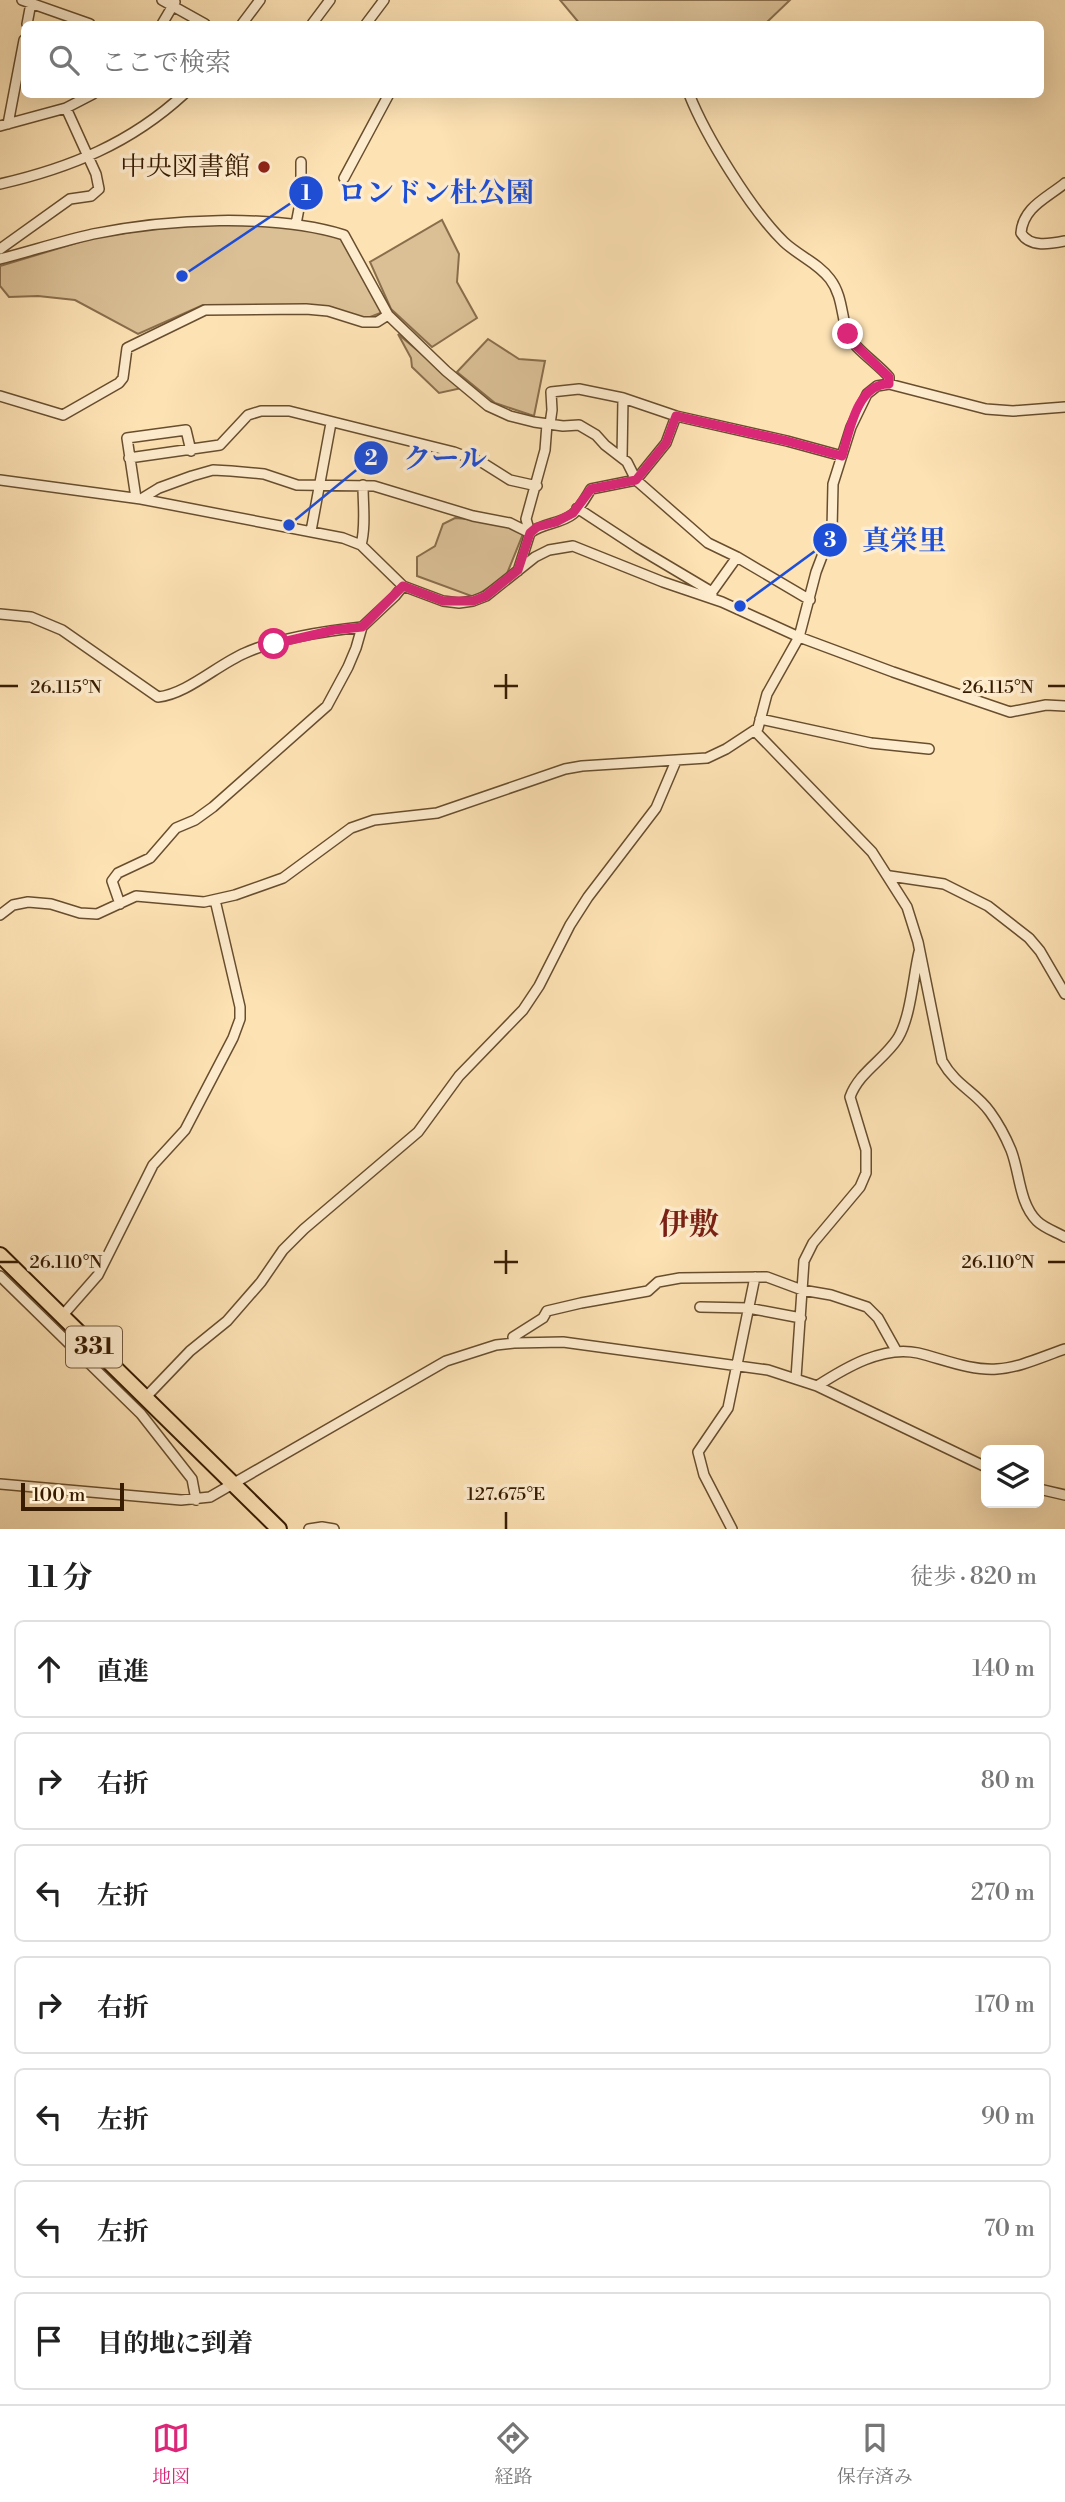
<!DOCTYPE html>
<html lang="ja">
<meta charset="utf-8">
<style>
:root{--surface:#fff;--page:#f6f6f6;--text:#222;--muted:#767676;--line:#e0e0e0;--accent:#db2777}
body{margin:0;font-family:"Libre Bodoni","Noto Serif JP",serif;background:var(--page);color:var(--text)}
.controls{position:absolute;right:21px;bottom:21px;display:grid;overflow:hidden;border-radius:10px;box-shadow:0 7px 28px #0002}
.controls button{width:63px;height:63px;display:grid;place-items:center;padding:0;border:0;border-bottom:2px solid var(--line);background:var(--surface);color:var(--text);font:35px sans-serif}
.scale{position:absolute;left:21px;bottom:18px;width:103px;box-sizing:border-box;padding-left:7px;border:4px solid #371c02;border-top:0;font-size:19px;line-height:24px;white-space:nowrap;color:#371c02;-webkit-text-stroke:5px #feecce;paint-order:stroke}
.stop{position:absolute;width:21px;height:21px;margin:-16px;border:5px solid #db2777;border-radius:50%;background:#fff}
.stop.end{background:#db2777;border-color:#fff;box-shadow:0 2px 7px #0008}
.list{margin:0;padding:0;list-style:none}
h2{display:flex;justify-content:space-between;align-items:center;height:91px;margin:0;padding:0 28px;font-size:30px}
h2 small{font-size:23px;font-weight:400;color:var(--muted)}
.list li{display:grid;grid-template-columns:46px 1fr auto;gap:21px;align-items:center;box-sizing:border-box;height:98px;margin:0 14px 14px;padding:0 14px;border:2px solid var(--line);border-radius:10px}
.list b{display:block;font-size:26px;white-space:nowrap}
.list em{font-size:23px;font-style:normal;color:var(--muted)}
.icon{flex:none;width:38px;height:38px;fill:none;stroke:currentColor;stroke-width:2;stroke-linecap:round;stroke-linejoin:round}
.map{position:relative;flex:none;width:1065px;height:1529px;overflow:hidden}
.search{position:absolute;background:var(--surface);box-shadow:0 7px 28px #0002;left:21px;right:21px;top:21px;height:77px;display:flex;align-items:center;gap:18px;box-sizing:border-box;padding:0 24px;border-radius:10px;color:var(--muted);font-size:26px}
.sheet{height:875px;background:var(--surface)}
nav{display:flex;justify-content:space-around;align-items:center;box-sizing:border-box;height:98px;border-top:2px solid var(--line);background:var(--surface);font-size:19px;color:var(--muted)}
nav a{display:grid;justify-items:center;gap:4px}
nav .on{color:var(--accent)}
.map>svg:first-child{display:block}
.green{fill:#dbc096;stroke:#896e4c;stroke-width:2}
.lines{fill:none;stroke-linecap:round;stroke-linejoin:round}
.minor-casing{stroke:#684e2e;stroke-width:12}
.highway-casing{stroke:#371c02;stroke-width:18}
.minor{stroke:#feecce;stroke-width:9}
.highway{stroke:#fde2b4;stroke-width:14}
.route{stroke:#db2777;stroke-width:9}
.ticks{fill:none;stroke:#371c02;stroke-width:2.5}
.poi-dot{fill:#8f2418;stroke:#feecce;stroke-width:2.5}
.labels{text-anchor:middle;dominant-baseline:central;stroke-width:7;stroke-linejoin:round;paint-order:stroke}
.shield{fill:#feecce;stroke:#735a3f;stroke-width:2}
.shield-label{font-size:24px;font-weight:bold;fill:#371c02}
.poi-label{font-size:26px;fill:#371c02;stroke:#feecce;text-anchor:end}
.quarter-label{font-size:30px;font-weight:bold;fill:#7a1f14;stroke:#feecce}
.ticks-label{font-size:18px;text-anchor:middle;fill:#371c02;stroke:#feecce;stroke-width:7;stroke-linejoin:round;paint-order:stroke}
.leader{fill:none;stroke:#1d4ed8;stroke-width:2.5}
.callout-dot{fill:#1d4ed8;stroke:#feecce;stroke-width:2.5}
.mark-label{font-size:21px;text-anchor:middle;font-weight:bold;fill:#fff}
.callout-label{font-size:28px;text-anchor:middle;font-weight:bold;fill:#1d4ed8;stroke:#feecce;stroke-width:7;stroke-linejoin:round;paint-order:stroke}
</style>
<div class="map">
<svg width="1065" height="1529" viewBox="0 0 1065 1529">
<rect width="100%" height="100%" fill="#fde2b4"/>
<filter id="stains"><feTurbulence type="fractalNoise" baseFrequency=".00286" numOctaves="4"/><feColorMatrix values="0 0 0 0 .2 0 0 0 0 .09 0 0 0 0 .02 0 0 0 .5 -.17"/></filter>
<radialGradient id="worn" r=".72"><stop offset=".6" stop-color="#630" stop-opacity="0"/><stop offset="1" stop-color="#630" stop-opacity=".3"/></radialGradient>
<!-- green -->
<path class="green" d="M560,0H790L765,24H580Z
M442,220L459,254L457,282L477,318L432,347L391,309L370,262Z
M219,224H284L343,238L383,312L365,319L331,307L203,305L138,334L75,300L38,296L9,297L0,286V266L93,238L157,228Z
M398,334L462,388L439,393L412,367L411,358Z
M488,339L519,359L545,361L534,416L495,403L457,372Z
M455,518L493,521L520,531L523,534L506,576L474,597L417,576V557L435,546L443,524Z"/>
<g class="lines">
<defs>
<path id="minor" d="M22,0L90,24
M162,0L205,24
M27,24L31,3
M162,24L175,2
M242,24L260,0
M312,24L330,0
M366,24L384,0
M689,94C706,137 752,211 784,242C799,256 818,263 830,279C843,296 841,316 848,335C853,347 879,365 889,377V384
M8,124L24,40
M0,126L66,108L93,94
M344,178L389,94
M1065,183C1047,198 1023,207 1021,233C1030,248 1050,244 1065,241
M0,184C70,168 131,143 184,94
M296,224L301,198V162
M0,249L70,199L91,196L99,189L96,174L66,108
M0,259C31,251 62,241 93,234C167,219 272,213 344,235L388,315L446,371L488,406L510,416L534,422L563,426L579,425L596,435L605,445L627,462L636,480L708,543L737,557L810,600
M0,396L63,415L119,383L123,378L127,348L205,310L306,309L328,311L363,322H377L388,315
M550,424L552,410L551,392L579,389L623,398L676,416L787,441L842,456
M129,458L220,445L248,415L261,411H289L454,452L483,463L510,480L537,486
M622,458L623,398
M0,480L141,499L343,538L361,545L403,586L443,601L459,603L473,601L486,596L535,557L549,550L573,546L663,582L722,602L799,637L893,672L1010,712L1046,705L1065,706
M136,498L127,438L186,430L191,451
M141,499L159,488L192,476L213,470L231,471L264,474L297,485L374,486L473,516L510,523L530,533
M577,508L638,548L712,592V598
M311,531L331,423
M530,533C542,523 561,524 573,514C580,508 586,497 591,489L636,480L666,443L676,416
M361,545C366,526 363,505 363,485
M518,571L530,533L526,519L545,450L547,424
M712,592L737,557
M0,614L31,617L62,630L158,697C187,694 217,665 245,653C278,638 325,631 362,627
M760,719L871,743L929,749
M755,731L872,852L907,907L918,942L942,1061C957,1087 975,1091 990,1112C998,1123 1006,1138 1011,1150C1020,1173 1019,1203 1037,1221C1044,1228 1056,1232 1065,1237
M890,876L944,884L988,906L1029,938L1040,951L1065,994
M120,904L112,881L118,873L150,858L176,828L195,820L213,807L327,706L348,667L356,648L362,627L395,596L403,586
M0,915L13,905L28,902L51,904L80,913L97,914L136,896L204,902L235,895L283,878L351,828L374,820L437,813L565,769L582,766L707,758L726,749L758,728L767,694L799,637L816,572L832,530L833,484L851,427L867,394L877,386L889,384L986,409L1013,411L1065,407
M0,1276L141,1414L192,1479L196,1500
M700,1307L748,1308L801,1318
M62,1316L98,1275L153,1165L185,1130L233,1038L240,1019V1007L215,900
M514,1343L513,1337L543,1318L547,1311L581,1303L648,1291L658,1282L680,1278L767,1277L802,1290L831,1295L867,1307L878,1318L897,1352
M796,1378L804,1261L813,1243L860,1187L866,1173V1150L850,1097C859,1072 884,1060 898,1038C911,1016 913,977 919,952
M817,1386C845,1368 883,1345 918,1353C943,1359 971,1371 997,1369C1019,1368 1044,1356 1065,1349
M145,1398L190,1351L227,1321L261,1282L283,1250L304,1229L418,1132L459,1076L523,1010L539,986L570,925L588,897L656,808L676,761
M0,1484L181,1500L210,1497L446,1361L496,1345L514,1343L563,1342L768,1370L817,1386L986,1467
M1039,1489L1065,1495
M309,1529L322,1527L334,1529
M732,1529L704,1475L698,1452L728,1408L755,1277"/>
<path id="highway" d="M0,1255L279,1529"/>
</defs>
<!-- minor casing -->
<use href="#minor" class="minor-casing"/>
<!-- highway casing -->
<use href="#highway" class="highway-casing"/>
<!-- minor -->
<use href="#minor" class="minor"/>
<!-- highway -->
<use href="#highway" class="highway"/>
</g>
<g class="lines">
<!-- route -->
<path class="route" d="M274,644L334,630L362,627L403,586L443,601H473L486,596L518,570L530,533L537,527L556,522L573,513L591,489L636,480L666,443L676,416L787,441L842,456C849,433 857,383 889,384V377L852,342L848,334"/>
</g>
<!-- ticks -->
<path class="ticks" d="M506,674V699M0,686H18M494,686H518M1048,686H1065M506,1250V1274M0,1262H18M494,1262H518M1048,1262H1065M506,1512V1529"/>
<!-- markers -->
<circle class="poi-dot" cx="264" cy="167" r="7"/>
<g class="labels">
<!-- shield labels -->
<rect class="shield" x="66" y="1326.5" width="56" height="41" rx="5"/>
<g class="shield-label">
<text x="94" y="1347">331</text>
</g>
<!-- poi labels -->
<g class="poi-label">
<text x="250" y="167">中央図書館</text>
</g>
<!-- quarter labels -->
<g class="quarter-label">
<text x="689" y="1225">伊敷</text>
</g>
</g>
<g class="ticks-label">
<text x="66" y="693">26.115°N</text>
<text x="998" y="693">26.115°N</text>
<text x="66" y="1268">26.110°N</text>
<text x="998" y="1268">26.110°N</text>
<text x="506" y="1500">127.675°E</text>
</g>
<!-- callouts -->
<path class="leader" d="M182 276L306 193M289 525L371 458M740 606L830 540"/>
<g class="callout-dot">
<circle cx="182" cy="276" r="7"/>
<circle cx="289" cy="525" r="7"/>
<circle cx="740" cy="606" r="7"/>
<circle cx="306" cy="193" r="18"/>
<circle cx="371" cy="458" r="18"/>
<circle cx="830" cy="540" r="18"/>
</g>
<g class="mark-label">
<text x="306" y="200">1</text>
<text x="371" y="465">2</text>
<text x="830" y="547">3</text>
</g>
<g class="callout-label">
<text x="436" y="202">ロンドン杜公園</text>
<text x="445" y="468">クール</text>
<text x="904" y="550">真栄里</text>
</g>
<rect width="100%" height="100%" filter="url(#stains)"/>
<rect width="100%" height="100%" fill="url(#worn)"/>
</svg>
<div class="controls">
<button><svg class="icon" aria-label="layers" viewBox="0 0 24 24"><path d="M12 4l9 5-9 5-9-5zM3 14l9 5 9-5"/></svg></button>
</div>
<div class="scale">100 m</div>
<div class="stop" style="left:274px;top:644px"></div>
<div class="stop end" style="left:848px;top:334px"></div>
<div class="search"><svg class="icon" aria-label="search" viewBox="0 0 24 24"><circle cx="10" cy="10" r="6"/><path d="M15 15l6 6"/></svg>ここで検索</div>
</div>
<section class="sheet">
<h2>11 分<small>徒歩 · 820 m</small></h2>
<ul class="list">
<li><svg class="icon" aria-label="ahead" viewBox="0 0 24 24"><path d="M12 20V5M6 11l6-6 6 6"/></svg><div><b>直進</b></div><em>140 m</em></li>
<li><svg class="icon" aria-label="right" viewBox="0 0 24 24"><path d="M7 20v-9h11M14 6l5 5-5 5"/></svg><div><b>右折</b></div><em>80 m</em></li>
<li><svg class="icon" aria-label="left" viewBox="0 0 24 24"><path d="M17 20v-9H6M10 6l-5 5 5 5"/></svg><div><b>左折</b></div><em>270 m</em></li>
<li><svg class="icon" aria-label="right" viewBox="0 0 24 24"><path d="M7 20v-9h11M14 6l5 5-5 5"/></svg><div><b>右折</b></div><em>170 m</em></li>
<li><svg class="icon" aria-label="left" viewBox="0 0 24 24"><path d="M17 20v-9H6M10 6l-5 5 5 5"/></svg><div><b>左折</b></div><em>90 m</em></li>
<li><svg class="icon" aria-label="left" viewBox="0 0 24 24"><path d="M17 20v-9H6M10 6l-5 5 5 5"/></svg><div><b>左折</b></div><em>70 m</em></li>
<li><svg class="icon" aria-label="arrive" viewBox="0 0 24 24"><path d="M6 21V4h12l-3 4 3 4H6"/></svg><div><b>目的地に到着</b></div></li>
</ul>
</section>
<nav>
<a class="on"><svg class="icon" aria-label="map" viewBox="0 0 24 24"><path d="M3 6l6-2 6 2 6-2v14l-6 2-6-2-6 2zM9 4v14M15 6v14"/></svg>地図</a>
<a><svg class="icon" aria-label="directions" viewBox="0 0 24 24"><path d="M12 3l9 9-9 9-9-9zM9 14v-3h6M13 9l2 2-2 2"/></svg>経路</a>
<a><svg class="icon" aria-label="saved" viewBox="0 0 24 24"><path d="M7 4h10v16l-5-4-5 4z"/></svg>保存済み</a>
</nav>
